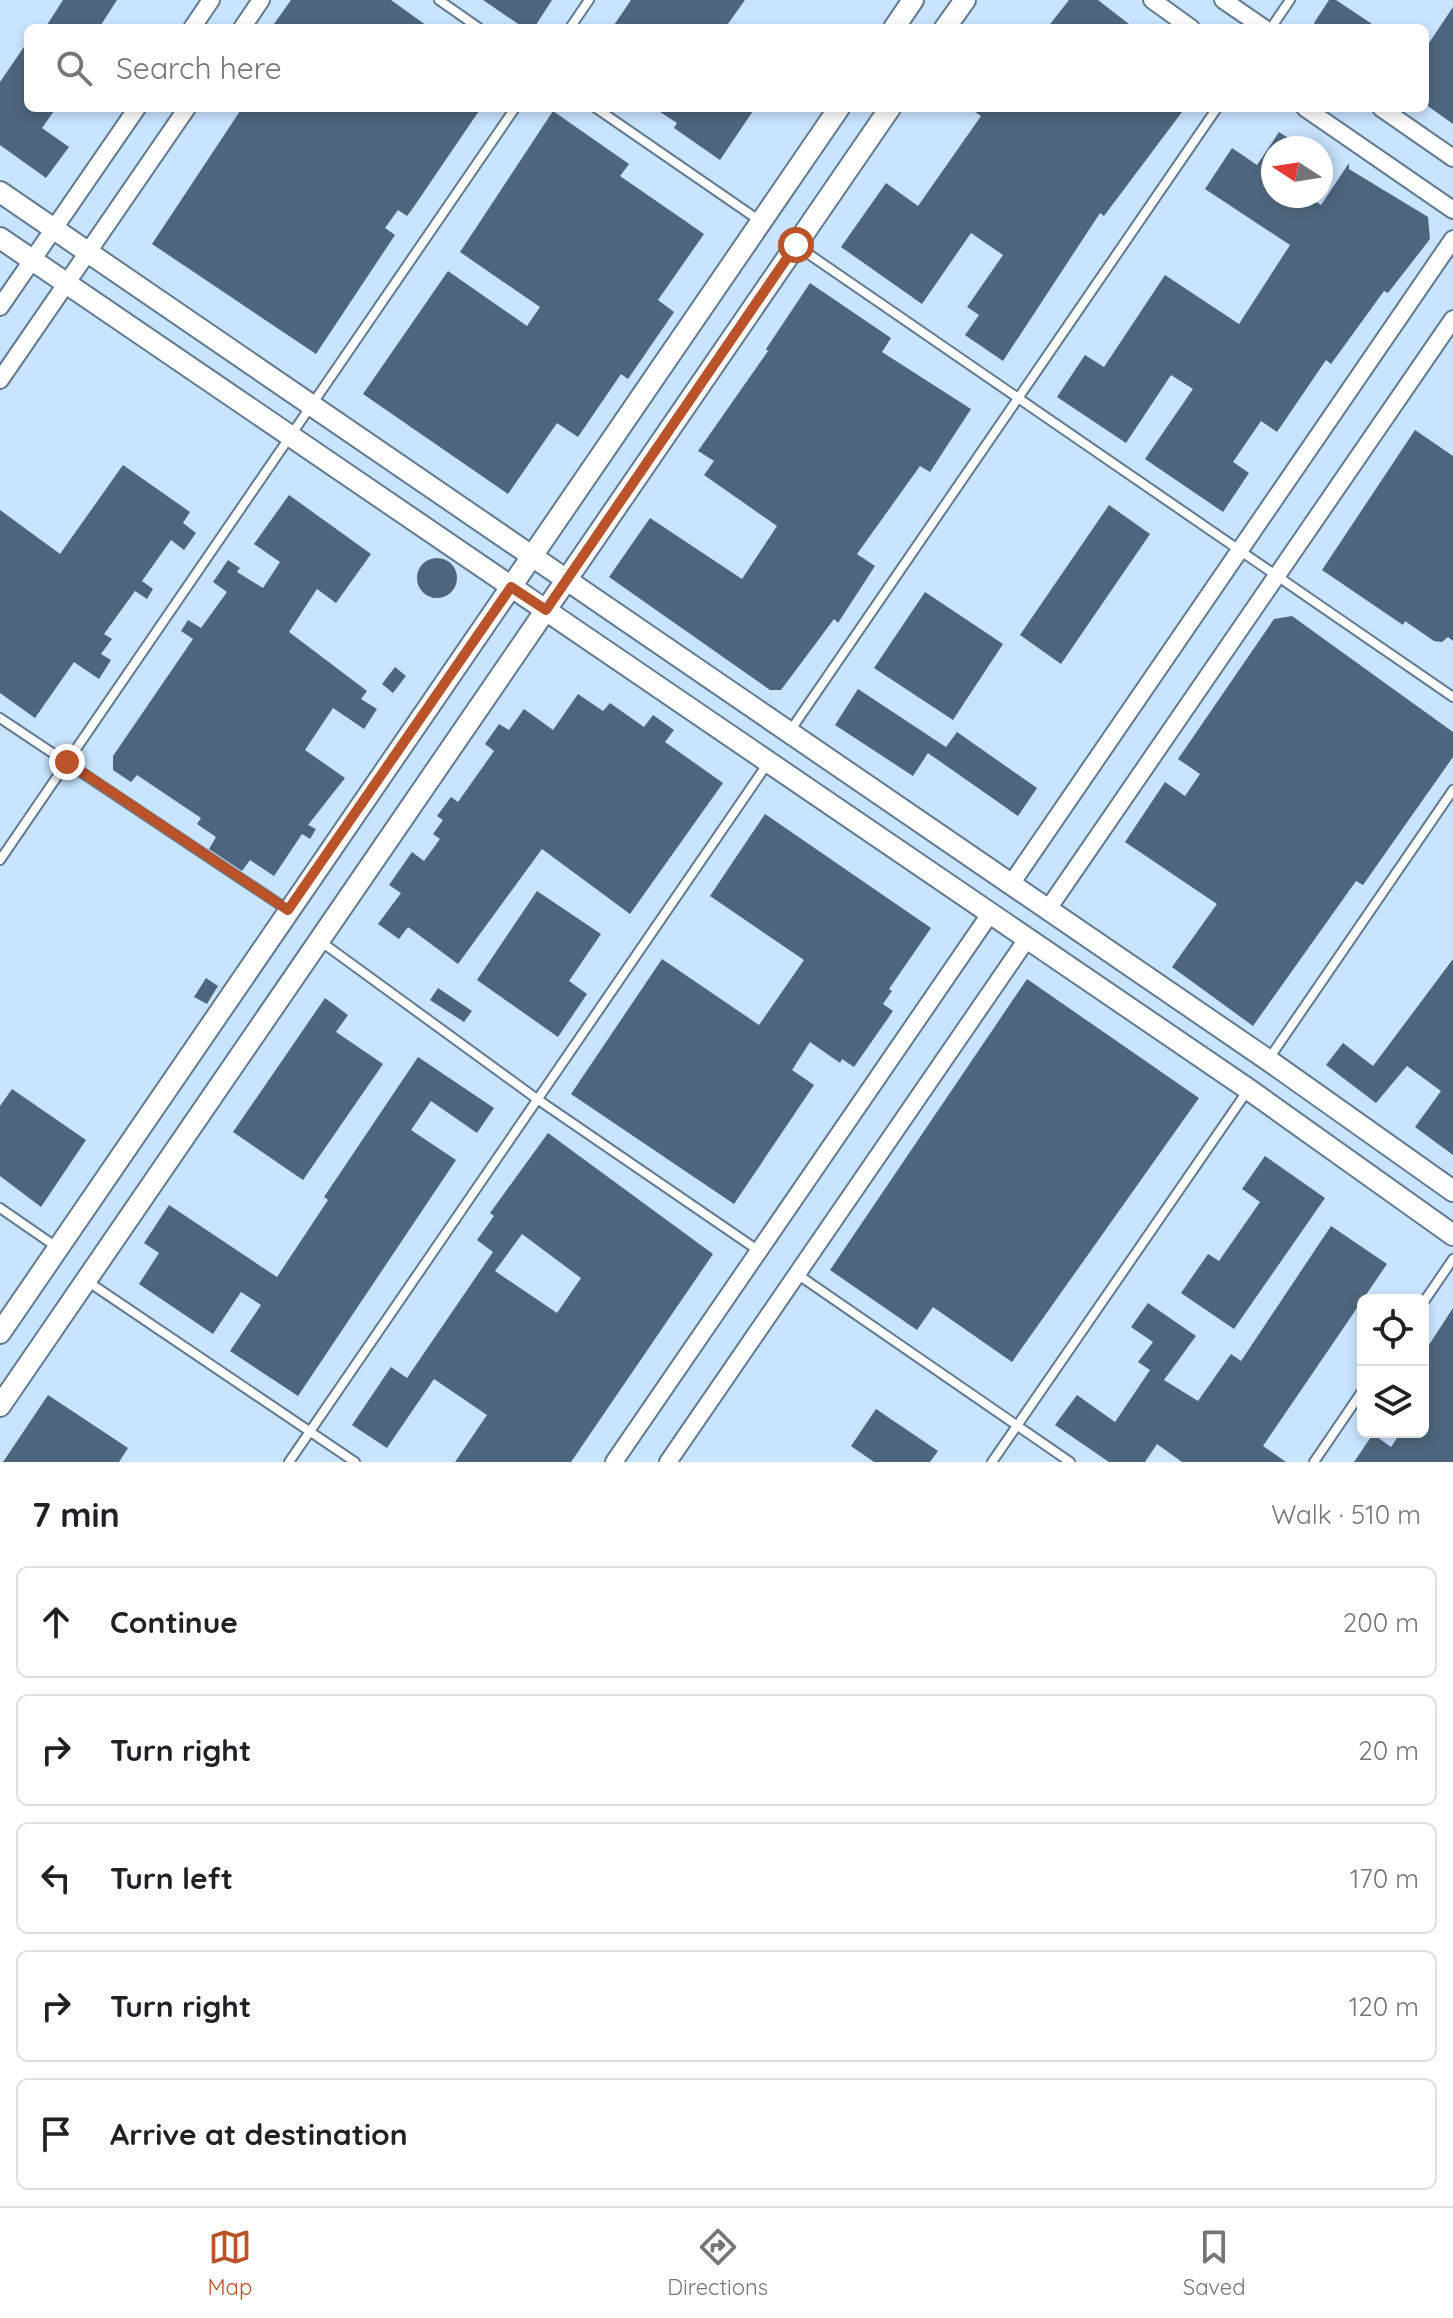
<!DOCTYPE html>
<meta charset="utf-8">
<style>
:root{--surface:#fff;--page:#f6f6f6;--text:#202124;--muted:#757577;--line:#e0e0e0;--accent:#ba532a}
body{margin:0;font-family:Quicksand,sans-serif;background:var(--page);color:var(--text)}
.controls{position:absolute;right:24px;bottom:24px;display:grid;overflow:hidden;border-radius:12px;box-shadow:0 4px 12px #0003}
.controls button{width:72px;height:72px;display:grid;place-items:center;padding:0;border:0;border-bottom:2px solid var(--line);background:var(--surface);color:var(--text);font:40px sans-serif}
.compass{position:absolute;left:1261px;top:136px;width:72px;height:72px;border-radius:50%;background:var(--surface);box-shadow:0 4px 12px #0003;rotate:282deg}
.stop{position:absolute;width:24px;height:24px;margin:-18px;border:6px solid #ba532a;border-radius:50%;background:#fff}
.stop.end{background:#ba532a;border-color:#fff;box-shadow:0 2px 8px #0008}
.list{margin:0;padding:0;list-style:none}
h2{display:flex;justify-content:space-between;align-items:center;height:104px;margin:0;padding:0 32px;font-size:34px}
h2 small{font-size:26px;font-weight:400;color:var(--muted)}
.list li{display:grid;grid-template-columns:52px 1fr auto;gap:24px;align-items:center;box-sizing:border-box;height:112px;margin:0 16px 16px;padding:0 16px;border:2px solid var(--line);border-radius:12px}
.list b{display:block;font-size:30px;white-space:nowrap}
.list em{font-size:26px;font-style:normal;color:var(--muted)}
.icon{flex:none;width:44px;height:44px;fill:none;stroke:currentColor;stroke-width:2;stroke-linecap:round;stroke-linejoin:round}
.map{position:relative;flex:none;width:1453px;height:1462px;overflow:hidden}
.search{position:absolute;background:var(--surface);box-shadow:0 4px 12px #0003;left:24px;right:24px;top:24px;height:88px;display:flex;align-items:center;gap:20px;box-sizing:border-box;padding:0 28px;border-radius:12px;color:var(--muted);font-size:30px}
.sheet{height:744px;background:var(--surface)}
nav{display:flex;justify-content:space-around;align-items:center;box-sizing:border-box;height:112px;border-top:2px solid var(--line);background:var(--surface);font-size:22px;color:var(--muted)}
nav a{display:grid;justify-items:center;gap:4px}
nav .on{color:var(--accent)}
.map>svg:first-child{display:block}
.building{fill:#4e667d;fill-rule:evenodd}
.lines{fill:none;stroke-linecap:round;stroke-linejoin:round}
.service-casing{stroke:#617a91;stroke-width:12}
.minor-casing{stroke:#617a91;stroke-width:20}
.tertiary-casing{stroke:#617a91;stroke-width:24}
.service{stroke:#fff;stroke-width:8}
.minor{stroke:#fff;stroke-width:16}
.tertiary{stroke:#fff;stroke-width:20}
.route{stroke:#ba532a;stroke-width:10}
</style>
<div class="map">
<svg width="1453" height="1462" viewBox="0 0 1453 1462">
<rect width="100%" height="100%" fill="#c9e4fe"/>
<!-- building -->
<path class="building" d="M63,0H117L99,28H45Z
M291,0H391L430,28H271Z
M483,0H552L534,28H524Z
M631,0H745L725,28H612Z
M1069,0H1098L1134,28H1047Z
M1329,0H1336L1378,28H1320L1314,23Z
M1453,7V124L1425,104V49Z
M28,41V108H56L42,128L69,147L46,178L0,145V82Z
M242,108H481L413,208L407,216L398,210L385,228L395,235L316,354L152,244Z
M654,108H755L720,160L674,128L677,123Z
M969,108H1185L1104,216L1100,213L1003,361L965,335L979,315L967,307L1003,255L971,233L922,304L841,247L886,183L918,206L981,116Z
M553,111L629,164L620,176L704,234L658,300L674,312L628,379L621,374L578,437L557,423L508,494L363,394L448,271L527,326L540,307L460,252Z
M1279,132L1304,148H1273V196H1308L1321,205L1349,163V169L1428,217L1430,239L1388,293L1384,291L1331,364L1326,360L1277,432L1261,421L1233,462L1249,473L1223,512L1145,459L1193,389L1171,375L1126,443L1057,397L1085,355L1104,367L1165,275L1239,324L1290,245L1205,189L1232,148L1257,165Z
M810,283L891,338L882,352L971,409L930,472L920,466L857,554L875,566L838,623L834,619L781,690H770L609,577L650,518L742,579L777,526L704,475L714,461L698,451L768,351L766,349Z
M1415,430L1453,456V641L1448,637L1442,642L1434,641L1405,621L1403,625L1322,570Z
M123,465L190,512L183,523L196,533L184,550L171,540L142,581L153,589L147,599L135,591L104,634L112,639L101,654L111,660L99,679L74,662L35,718L0,693V510L60,554Z
M289,495L371,554L336,603L317,589L289,632L367,691L361,699L377,709L364,729L333,708L305,750L345,778L308,825L316,829L310,839L302,834L274,876L250,860L242,871L209,849L216,837L197,824L201,818L137,775L131,782L113,770V756L193,639L181,631L188,620L201,628L227,592L213,582L228,560L240,568L237,572L263,588L280,562L254,544Z
M1109,505L1150,534L1061,664L1020,635Z
M417 578a20 20 0 1 1 40 0a20 20 0 1 1-40 0Z
M925,592L1003,644L953,720L874,668Z
M1292,616L1453,732V757L1363,885L1356,881L1253,1026L1172,967L1217,904L1125,842L1165,782L1185,796L1200,774L1178,759L1274,619Z
M395,667L406,676L393,693L382,684Z
M858,689L946,747L957,732L1037,788L1018,816L928,753L913,776L835,725Z
M578,694L603,711L610,703L644,727L653,715L674,730L665,742L723,783L630,914L542,849L458,964L408,927L399,939L378,924L401,893L389,885L412,852L424,861L440,839L433,834L443,820L437,816L451,797L458,802L494,751L485,744L499,724L509,730L524,709L553,730Z
M765,814L931,928L889,989L892,991L883,1004L893,1011L854,1067L842,1059L840,1063L810,1042L792,1070L814,1085L734,1204L571,1094L662,959L759,1025L804,960L710,896Z
M537,891L601,934L569,981L587,994L558,1037L477,980Z
M1453,959V1155L1415,1127L1441,1091L1407,1066L1376,1103L1326,1065L1343,1043L1373,1066Z
M206,978L218,986L207,1004L194,997Z
M1027,979L1199,1098L1012,1362L933,1307L917,1330L830,1270Z
M438,988L472,1011L464,1022L430,1000Z
M325,998L348,1015L336,1032L383,1064L303,1180L233,1132Z
M418,1057L494,1108L477,1133L431,1101L411,1130L456,1160L298,1396L230,1351L261,1305L241,1292L213,1334L139,1284L159,1253L144,1243L169,1205L277,1277L328,1200L324,1197Z
M12,1089L86,1140L41,1207L0,1176V1106Z
M548,1133L713,1254L571,1462H455L487,1415L434,1379L387,1448L352,1425L391,1367L407,1378L493,1252L477,1240L494,1216L490,1213ZM522,1234L581,1278L557,1313L495,1271Z
M1265,1156L1325,1198L1234,1329L1181,1293L1208,1254L1219,1261L1260,1202L1242,1189Z
M1331,1226L1387,1264L1263,1446L1286,1462H1182L1157,1444L1145,1462H1109L1055,1425L1077,1395L1115,1422L1150,1370L1138,1362L1153,1342L1131,1327L1148,1303L1196,1336L1164,1380L1198,1401L1231,1354L1241,1361Z
M1453,1308V1462H1354L1373,1434L1391,1447L1401,1432H1423V1354Z
M48,1395L128,1448L119,1462H3Z
M876,1409L938,1451L930,1462H874L851,1446Z"/>
<g class="lines">
<defs>
<path id="service" d="M439,0L479,28
M570,28L589,0
M1271,28L1290,0
M596,108L760,221
M797,246L1453,697
M0,718L288,910
M790,731L1217,108
M0,860L515,108
M320,941L537,1099L759,1251
M1268,1060L1453,790
M0,1208L58,1248
M797,1274L1070,1462
M87,1281L355,1462
M1423,1303L1453,1259
M289,1462L768,763
M992,1462L1248,1090
M1314,1462L1363,1390"/>
<path id="minor" d="M1152,0L1191,28
M1223,0L1264,28
M192,28L211,0
M242,28L261,0
M1305,108L1453,210
M1381,108L1453,158
M0,307L137,108
M0,380L187,108
M1011,884L1453,239
M1048,909L1453,319
M614,1462L990,914
M668,1462L1027,939"/>
<path id="tertiary" d="M894,28L913,0
M945,28L965,0
M0,192L1268,1060L1453,1191
M0,238L1248,1089L1453,1235
M0,1333L839,108
M0,1406L890,108"/>
</defs>
<!-- service casing -->
<use href="#service" class="service-casing"/>
<!-- minor casing -->
<use href="#minor" class="minor-casing"/>
<!-- tertiary casing -->
<use href="#tertiary" class="tertiary-casing"/>
<!-- service -->
<use href="#service" class="service"/>
<!-- minor -->
<use href="#minor" class="minor"/>
<!-- tertiary -->
<use href="#tertiary" class="tertiary"/>
</g>
<g class="lines">
<!-- route -->
<path class="route" d="M67,762L288,910L511,587L546,610L796,245"/>
</g>
</svg>
<div class="controls">
<button><svg class="icon" aria-label="locate" viewBox="0 0 24 24"><circle cx="12" cy="12" r="6"/><path d="M12 2v4M12 18v4M2 12h4M18 12h4"/></svg></button>
<button><svg class="icon" aria-label="layers" viewBox="0 0 24 24"><path d="M12 4l9 5-9 5-9-5zM3 14l9 5 9-5"/></svg></button>
</div>
<svg class="compass" viewBox="-18 -18 36 36"><path d="M0-13l5 13h-10z" fill="#e53935"/><path d="M0 13l5-13h-10z" fill="#757577"/></svg>
<div class="stop" style="left:796px;top:245px"></div>
<div class="stop end" style="left:67px;top:762px"></div>
<div class="search"><svg class="icon" aria-label="search" viewBox="0 0 24 24"><circle cx="10" cy="10" r="6"/><path d="M15 15l6 6"/></svg>Search here</div>
</div>
<section class="sheet">
<h2>7 min<small>Walk · 510 m</small></h2>
<ul class="list">
<li><svg class="icon" aria-label="ahead" viewBox="0 0 24 24"><path d="M12 20V5M6 11l6-6 6 6"/></svg><div><b>Continue</b></div><em>200 m</em></li>
<li><svg class="icon" aria-label="right" viewBox="0 0 24 24"><path d="M7 20v-9h11M14 6l5 5-5 5"/></svg><div><b>Turn right</b></div><em>20 m</em></li>
<li><svg class="icon" aria-label="left" viewBox="0 0 24 24"><path d="M17 20v-9H6M10 6l-5 5 5 5"/></svg><div><b>Turn left</b></div><em>170 m</em></li>
<li><svg class="icon" aria-label="right" viewBox="0 0 24 24"><path d="M7 20v-9h11M14 6l5 5-5 5"/></svg><div><b>Turn right</b></div><em>120 m</em></li>
<li><svg class="icon" aria-label="arrive" viewBox="0 0 24 24"><path d="M6 21V4h12l-3 4 3 4H6"/></svg><div><b>Arrive at destination</b></div></li>
</ul>
</section>
<nav>
<a class="on"><svg class="icon" aria-label="map" viewBox="0 0 24 24"><path d="M3 6l6-2 6 2 6-2v14l-6 2-6-2-6 2zM9 4v14M15 6v14"/></svg>Map</a>
<a><svg class="icon" aria-label="directions" viewBox="0 0 24 24"><path d="M12 3l9 9-9 9-9-9zM9 14v-3h6M13 9l2 2-2 2"/></svg>Directions</a>
<a><svg class="icon" aria-label="saved" viewBox="0 0 24 24"><path d="M7 4h10v16l-5-4-5 4z"/></svg>Saved</a>
</nav>
